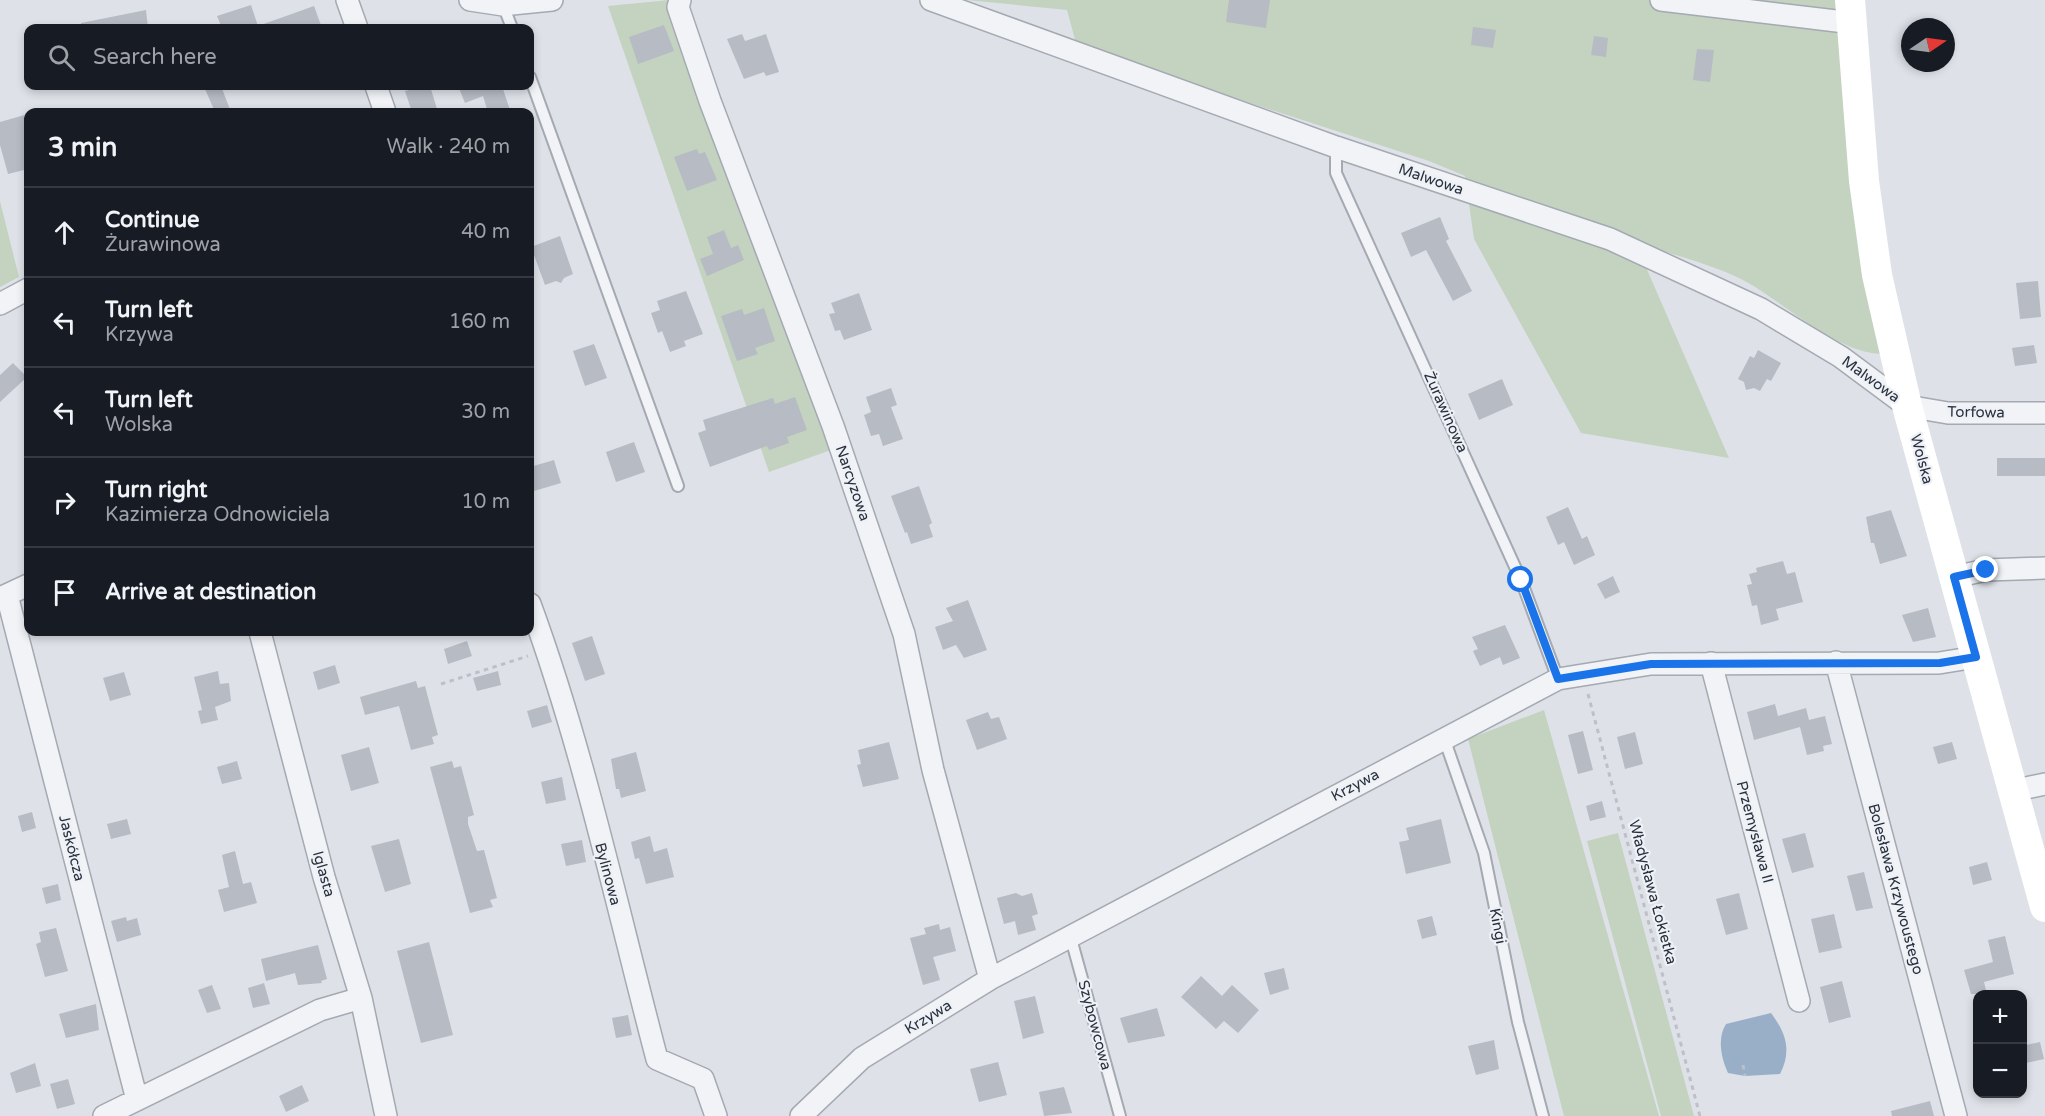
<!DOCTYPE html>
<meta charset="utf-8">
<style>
:root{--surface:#171b24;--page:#20242c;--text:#f1f3f6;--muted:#9ea1a6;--line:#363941}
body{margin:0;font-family:"Varela Round",sans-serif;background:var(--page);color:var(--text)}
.controls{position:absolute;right:18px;bottom:18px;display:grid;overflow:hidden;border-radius:12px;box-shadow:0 3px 9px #0003}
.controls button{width:54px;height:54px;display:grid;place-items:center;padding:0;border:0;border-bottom:2px solid var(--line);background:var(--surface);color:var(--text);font:30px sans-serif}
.compass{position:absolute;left:1901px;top:18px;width:54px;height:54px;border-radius:50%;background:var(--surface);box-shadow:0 3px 9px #0003;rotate:77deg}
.stop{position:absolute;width:18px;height:18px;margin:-14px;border:4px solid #1a73e8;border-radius:50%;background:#fff}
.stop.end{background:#1a73e8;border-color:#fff;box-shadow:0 2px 6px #0008}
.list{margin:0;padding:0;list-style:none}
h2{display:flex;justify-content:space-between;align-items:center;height:78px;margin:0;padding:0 24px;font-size:26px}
h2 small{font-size:20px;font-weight:400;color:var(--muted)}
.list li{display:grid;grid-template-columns:39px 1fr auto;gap:18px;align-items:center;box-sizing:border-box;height:90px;padding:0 24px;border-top:2px solid var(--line)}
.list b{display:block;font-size:22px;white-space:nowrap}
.list p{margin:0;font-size:20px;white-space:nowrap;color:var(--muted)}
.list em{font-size:20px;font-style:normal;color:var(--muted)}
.icon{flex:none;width:33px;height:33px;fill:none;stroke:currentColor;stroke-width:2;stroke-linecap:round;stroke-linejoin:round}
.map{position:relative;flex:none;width:2045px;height:1116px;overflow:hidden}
.search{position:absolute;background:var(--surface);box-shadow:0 3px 9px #0003;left:24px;top:24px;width:510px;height:66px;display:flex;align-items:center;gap:15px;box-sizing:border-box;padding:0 21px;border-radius:12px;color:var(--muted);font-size:22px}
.panel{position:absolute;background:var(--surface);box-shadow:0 3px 9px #0003;left:24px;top:108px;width:510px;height:528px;border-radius:12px}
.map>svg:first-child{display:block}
.green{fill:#c4d2c0}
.water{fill:#99afc8}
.building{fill:#b6bbc4}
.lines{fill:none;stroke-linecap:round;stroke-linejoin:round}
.lane-casing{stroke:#a4a9b2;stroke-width:14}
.street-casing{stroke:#a4a9b2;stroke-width:24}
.path{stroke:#bdc0c6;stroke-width:3;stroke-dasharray:4.5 4.5;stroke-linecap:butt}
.lane{stroke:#f1f3f6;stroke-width:10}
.street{stroke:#f1f3f6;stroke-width:21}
.secondary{stroke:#fff;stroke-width:30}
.route{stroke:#1a73e8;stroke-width:8}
.labels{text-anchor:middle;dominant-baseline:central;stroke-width:4.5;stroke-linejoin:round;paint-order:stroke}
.street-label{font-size:15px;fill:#28303e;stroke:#eef1f5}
</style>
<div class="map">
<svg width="2045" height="1116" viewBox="0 0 2045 1116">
<rect width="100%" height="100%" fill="#dee2e8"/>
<!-- green -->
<path class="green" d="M669,0L831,450L769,472L608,6Z
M967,0H1841L1889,354C1839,357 1786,303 1743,280C1712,264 1669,254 1635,242L1729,458L1581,433L1474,239L1465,176L1429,161L1077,47L1067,10Z
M0,201L19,277L0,287Z
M1544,710L1659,1116H1564L1468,739Z
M1618,833L1694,1116H1661L1587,841Z"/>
<!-- water -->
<path class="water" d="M1771,1013C1786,1033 1792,1051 1780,1074L1745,1076L1728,1073C1721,1058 1717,1038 1726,1024Z"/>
<!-- building -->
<path class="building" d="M1229,0H1270L1266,28L1226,22Z
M251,5L258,26L314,6L322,28H222L217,16Z
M146,10L148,28H81V23Z
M664,25L674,51L638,64L629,37Z
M1473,27L1496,30L1493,48L1471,45Z
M742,34L745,41L766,34L779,72L766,76L764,72L744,79L727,39Z
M1594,36L1608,38L1606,57L1591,55Z
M1697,49L1714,50L1710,82L1693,80Z
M215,86H221L231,112H215L205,89Z
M425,86H430L438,112H412L405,91Z
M458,86H506L503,89L510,110L488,112L483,96L465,103Z
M28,114V169L8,174L0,145V122Z
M697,149L699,154L705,152L717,180L687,191L674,157Z
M1440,217L1449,239L1446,241L1472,291L1453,301L1426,250L1411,257L1401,233Z
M724,230L731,248L738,245L744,260L707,276L700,259L713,254L707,237Z
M560,236L573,274L564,278L561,283L556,281L545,285L531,247Z
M2038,281L2041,317L2020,319L2016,283Z
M686,291L703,334L684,341L686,346L670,352L662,331L658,333L651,313L660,310L657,301Z
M859,293L872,330L844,340L840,330L835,331L829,314L835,313L831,303Z
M764,308L775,341L755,348L758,354L737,361L721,316L742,309L744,315Z
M594,344L607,378L585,386L573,351Z
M2034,345L2037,363L2015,366L2012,348Z
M1758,350L1781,363L1771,381L1767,379L1760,391L1754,388L1746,390L1744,382L1738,379L1750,356L1754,358Z
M13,363L27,377L0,402V375Z
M1502,379L1513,405L1479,420L1468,394Z
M891,388L897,405L891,407L903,439L883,446L879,434L871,436L864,415L871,412L866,397Z
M795,397L807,430L787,437L789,443L769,450L767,446L710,467L698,433L706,430L703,420L773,398L775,404Z
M634,442L645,472L616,482L606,452Z
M1997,458H2045V476H1997Z
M554,460L561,483L534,491L530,467Z
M919,486L932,523L929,525L933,537L911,544L907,532L905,533L891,496Z
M1568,507L1582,539L1587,536L1595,555L1574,565L1564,542L1558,545L1546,517Z
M1891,510L1907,556L1880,564L1874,543H1871L1866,517Z
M1783,561L1787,574L1795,572L1803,602L1776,609L1779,620L1761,625L1757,605L1752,606L1747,585L1752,584L1749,574L1757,572L1756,568Z
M1613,576L1620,592L1605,599L1597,584Z
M968,600L987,650L964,658L956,645L943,650L935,627L953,621L946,608Z
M1928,608L1936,637L1913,642L1902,615Z
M1505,625L1520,658L1503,665L1500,657L1480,666L1473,651L1478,649L1472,637Z
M592,636L605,674L585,681L572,643Z
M467,641L472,656L448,664L444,649Z
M335,665L340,683L318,690L313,672Z
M218,671L220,684L229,683L231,701L215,707L218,720L201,724L198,711L202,710L194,677Z
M498,671L501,685L477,691L473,678Z
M124,672L131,695L110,701L103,678Z
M416,681L418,688L425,686L438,735L432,737L434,744L411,750L399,706L365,715L360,697Z
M1775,704L1778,716L1806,708L1809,720L1825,716L1832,744L1823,746L1824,751L1807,755L1800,727L1754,740L1747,712Z
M547,705L552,722L532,728L527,711Z
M988,712L991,719L999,717L1007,739L977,750L966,720Z
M1583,731L1593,770L1578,774L1568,735Z
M1635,732L1643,764L1625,769L1617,737Z
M889,742L899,779L863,787L857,765L861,764L858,750Z
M1952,742L1957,759L1938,764L1933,747Z
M369,747L379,783L351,791L341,755Z
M636,752L646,791L621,798L619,789H616L611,759Z
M237,761L242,779L222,784L217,767Z
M452,761L454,768L461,766L474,815L468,817V824L477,851L484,850L497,898L490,900L493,907L470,913L430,767Z
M562,777L566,800L546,804L541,782Z
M1602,801L1606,817L1590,821L1586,806Z
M32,812L36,828L22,832L18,816Z
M127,819L131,834L111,839L107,824Z
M1441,819L1451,863L1406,874L1399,842L1409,840L1406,828Z
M1805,833L1814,867L1792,873L1782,839Z
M650,836L654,852L667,848L674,877L646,884L639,858L635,859L631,842Z
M399,839L411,884L385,892L371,846Z
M582,840L586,862L566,866L561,844Z
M235,851L243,884L251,882L257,903L224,912L218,890L229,887L222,855Z
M1987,862L1992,880L1973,885L1969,867Z
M1864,872L1873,908L1856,911L1847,876Z
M58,884L61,900L46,904L42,888Z
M1016,893L1022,896L1032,893L1038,914L1032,916L1036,930L1018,935L1015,921L1004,924L997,898Z
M1739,893L1748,929L1726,935L1716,899Z
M1834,914L1842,948L1819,953L1811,919Z
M1432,916L1437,935L1422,939L1417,920Z
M126,917L127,921L137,918L141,935L117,942L111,921Z
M939,924L940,930L950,927L956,951L933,957L940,980L923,985L910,938L926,934L924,928Z
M56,928L68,971L45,977L36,944L41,942L39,932Z
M2005,936L2014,974L1984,982L1987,994H1971L1964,970L1993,962L1988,940Z
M429,942L453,1035L421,1043L397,951Z
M318,945L327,979L321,981L322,983L298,985L295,973L266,981L261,959Z
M1284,968L1289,989L1270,995L1264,973Z
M1201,976L1222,996L1232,985L1259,1010L1238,1033L1224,1021L1216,1029L1181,997Z
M1842,981L1851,1017L1829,1023L1820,987Z
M264,983L270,1004L253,1008L248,988Z
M212,985L221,1009L207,1013L198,990Z
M1035,996L1044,1033L1023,1039L1014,1001Z
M96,1004L99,1030L66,1038L59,1014Z
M1157,1008L1165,1036L1128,1043L1120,1018Z
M628,1015L632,1035L616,1038L612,1018Z
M1494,1040L1499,1069L1476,1075L1468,1046Z
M2040,1042L2044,1059L2026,1063L2022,1046Z
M998,1062L1007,1095L979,1102L970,1069Z
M35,1063L41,1086L16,1093L10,1073Z
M68,1079L75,1104L57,1109L50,1084Z
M302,1085L309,1101L286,1112L279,1096Z
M1064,1087L1072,1113L1044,1116L1039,1092Z
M1930,1101L1934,1116H1892L1891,1111Z"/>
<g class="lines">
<defs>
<path id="lane" d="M503,5L512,28
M530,77L678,486
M1336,147V173L1521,580L1558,679
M1444,738L1484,853L1518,1022L1543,1116
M1070,935L1120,1116"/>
<path id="street" d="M347,0L357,28
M470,0L503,5L552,0
M680,0L678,7L710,101L833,426L904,634L933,770L990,979
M931,0L1336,147L1610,239L1761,309L1841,357L1907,406L1948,413H2045
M1661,0L1853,23
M376,86L385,112
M0,304L28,289
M1954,577L1986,570L2045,568
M7,595L137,1100
M0,598L28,585
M530,604C584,751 617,908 657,1059L703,1079L716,1116
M260,632L324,877L361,998L386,1116
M1836,662L1956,1116
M1711,663L1799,1001
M2012,791L2045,784
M104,1116L320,1010L361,998
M801,1116L862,1058L990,979L1558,679L1651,664L1939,663L1976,657"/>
</defs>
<!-- lane casing -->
<use href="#lane" class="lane-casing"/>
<!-- street casing -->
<use href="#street" class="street-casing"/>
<!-- path -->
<path class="path" d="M441,684L528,656
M1588,694L1700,1116
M1743,1065L1745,1076"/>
<!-- lane -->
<use href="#lane" class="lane"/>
<!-- street -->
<use href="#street" class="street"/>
<!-- secondary -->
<path class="secondary" d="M1850,0L1864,181L1877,275L1907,406L2045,907"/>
</g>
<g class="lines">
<!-- route -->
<path class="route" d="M1521,580L1558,679L1651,664L1940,663L1976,657L1954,577L1986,570"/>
</g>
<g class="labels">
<!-- street labels -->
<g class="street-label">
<text transform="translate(1431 179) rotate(19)">Malwowa</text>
<text transform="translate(1871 379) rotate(36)">Malwowa</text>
<text transform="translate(1446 412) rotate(66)">Żurawinowa</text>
<text transform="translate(1976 412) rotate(1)">Torfowa</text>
<text transform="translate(1922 459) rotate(75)">Wolska</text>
<text transform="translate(853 483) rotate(71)">Narcyzowa</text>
<text transform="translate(1355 785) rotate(-28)">Krzywa</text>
<text transform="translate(1755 832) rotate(75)">Przemysława II</text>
<text transform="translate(72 848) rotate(76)">Jaskółcza</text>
<text transform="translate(324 874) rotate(74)">Iglasta</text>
<text transform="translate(608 874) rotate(75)">Bylinowa</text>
<text transform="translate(1896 889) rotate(75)">Bolesława Krzywoustego</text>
<text transform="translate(1653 892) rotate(75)">Władysława Łokietka</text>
<text transform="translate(1498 926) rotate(79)">Kingi</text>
<text transform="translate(928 1017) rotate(-31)">Krzywa</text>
<text transform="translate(1095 1025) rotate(75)">Szybowcowa</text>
</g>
</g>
</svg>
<div class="controls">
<button>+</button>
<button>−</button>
</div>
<svg class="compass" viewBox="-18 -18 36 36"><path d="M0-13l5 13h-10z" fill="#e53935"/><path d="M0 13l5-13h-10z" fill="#9ea1a6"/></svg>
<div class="stop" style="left:1521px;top:580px"></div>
<div class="stop end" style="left:1986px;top:570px"></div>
<div class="search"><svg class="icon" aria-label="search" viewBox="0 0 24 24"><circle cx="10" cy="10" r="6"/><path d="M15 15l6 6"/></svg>Search here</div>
<section class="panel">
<h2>3 min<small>Walk · 240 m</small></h2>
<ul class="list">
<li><svg class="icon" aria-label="ahead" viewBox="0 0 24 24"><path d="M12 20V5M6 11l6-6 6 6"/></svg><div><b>Continue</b><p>Żurawinowa</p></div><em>40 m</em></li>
<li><svg class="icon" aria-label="left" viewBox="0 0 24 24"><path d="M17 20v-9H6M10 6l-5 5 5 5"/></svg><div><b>Turn left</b><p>Krzywa</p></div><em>160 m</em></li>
<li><svg class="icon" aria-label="left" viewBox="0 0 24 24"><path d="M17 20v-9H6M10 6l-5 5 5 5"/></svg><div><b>Turn left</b><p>Wolska</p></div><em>30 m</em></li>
<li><svg class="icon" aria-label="right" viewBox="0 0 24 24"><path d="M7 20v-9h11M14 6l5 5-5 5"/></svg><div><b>Turn right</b><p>Kazimierza Odnowiciela</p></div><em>10 m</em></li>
<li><svg class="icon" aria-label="arrive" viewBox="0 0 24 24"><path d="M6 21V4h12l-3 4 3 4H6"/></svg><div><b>Arrive at destination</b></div></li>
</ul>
</section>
</div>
